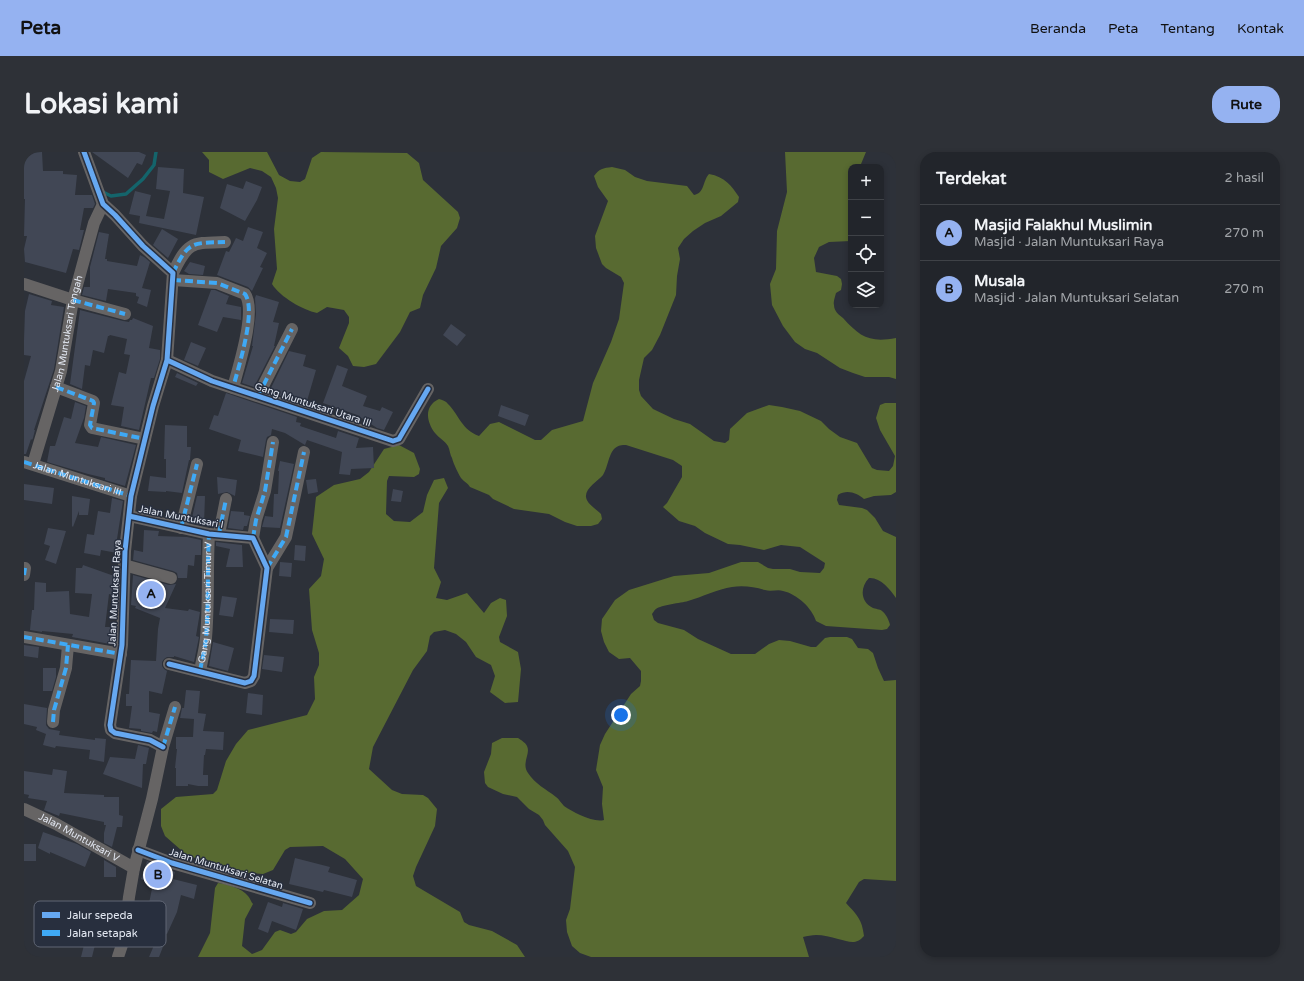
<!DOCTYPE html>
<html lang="id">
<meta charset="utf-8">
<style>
:root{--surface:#22252b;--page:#2e3137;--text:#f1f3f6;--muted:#a2a5a9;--line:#3f4247;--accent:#95b2f1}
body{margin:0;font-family:"Varela Round",sans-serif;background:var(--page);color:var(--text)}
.controls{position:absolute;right:12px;top:12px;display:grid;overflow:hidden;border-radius:8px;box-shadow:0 2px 6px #0003}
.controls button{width:36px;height:36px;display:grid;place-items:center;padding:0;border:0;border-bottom:1px solid var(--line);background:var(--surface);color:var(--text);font:20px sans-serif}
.you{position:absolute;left:597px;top:563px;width:14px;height:14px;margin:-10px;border:3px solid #fff;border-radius:50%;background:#1a73e8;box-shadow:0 0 0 6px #1a73e833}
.badge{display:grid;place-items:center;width:26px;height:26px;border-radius:50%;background:var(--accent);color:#111;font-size:13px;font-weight:700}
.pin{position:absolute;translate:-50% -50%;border:2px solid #fff;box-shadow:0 1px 4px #0006}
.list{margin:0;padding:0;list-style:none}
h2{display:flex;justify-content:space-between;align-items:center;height:52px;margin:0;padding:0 16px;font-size:17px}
h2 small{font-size:13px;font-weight:400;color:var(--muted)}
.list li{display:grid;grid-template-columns:26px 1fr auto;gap:12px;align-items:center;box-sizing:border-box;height:56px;padding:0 16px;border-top:1px solid var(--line)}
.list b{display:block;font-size:15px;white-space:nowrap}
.list p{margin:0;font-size:13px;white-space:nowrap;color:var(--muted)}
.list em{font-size:13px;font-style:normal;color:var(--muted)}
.icon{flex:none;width:22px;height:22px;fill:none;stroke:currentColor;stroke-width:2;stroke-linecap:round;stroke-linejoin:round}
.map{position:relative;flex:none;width:872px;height:805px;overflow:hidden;border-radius:16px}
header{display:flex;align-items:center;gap:24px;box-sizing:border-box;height:56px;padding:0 20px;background:var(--accent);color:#111}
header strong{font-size:19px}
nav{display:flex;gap:22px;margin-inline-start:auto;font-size:14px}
.intro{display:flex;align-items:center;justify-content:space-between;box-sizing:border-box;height:96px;padding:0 24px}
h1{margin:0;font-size:28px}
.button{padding:10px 18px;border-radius:16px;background:var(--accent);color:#111;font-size:14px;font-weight:700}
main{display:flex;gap:24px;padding:0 24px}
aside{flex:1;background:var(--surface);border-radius:16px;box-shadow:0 2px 6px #0003}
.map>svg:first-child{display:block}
.forest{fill:#586a31}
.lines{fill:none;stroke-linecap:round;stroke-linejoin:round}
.stream{stroke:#14646b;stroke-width:3.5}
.building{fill:#414755}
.minor{stroke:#666464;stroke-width:12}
.quiet{stroke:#3fa9f5;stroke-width:4;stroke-dasharray:8 4;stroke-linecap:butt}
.cycleway-casing{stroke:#282f3e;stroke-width:8}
.cycleway{stroke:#66a8f1;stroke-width:5}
.labels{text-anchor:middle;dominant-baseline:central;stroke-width:3;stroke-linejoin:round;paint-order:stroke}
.street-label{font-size:10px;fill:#e2e7f1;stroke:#282f3e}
.key{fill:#282f3e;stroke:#606674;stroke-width:1}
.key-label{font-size:11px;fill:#e2e7f1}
</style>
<header>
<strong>Peta</strong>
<nav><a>Beranda</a><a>Peta</a><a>Tentang</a><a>Kontak</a></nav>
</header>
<div class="intro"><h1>Lokasi kami</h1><a class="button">Rute</a></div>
<main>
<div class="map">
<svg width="872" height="805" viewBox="0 0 872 805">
<rect width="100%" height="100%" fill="#2d3139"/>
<!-- forest -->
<path class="forest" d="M178,0H243L255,23L266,29L276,30L281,27L288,6L297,0L383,1L395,11L399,28L434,60L436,66L433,76L417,94L412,116L399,143L396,156L386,160L376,180L352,212L340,215L329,214L324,204L315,196L325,171V165L320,158L303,155L293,161C279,158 256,145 248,132L253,117L250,77L254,46L252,36L247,25L238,19L226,16L199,27L185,20V8Z
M761,0H842L837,12L838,15H827V89L805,90L795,95L790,106L792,120L813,124L817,127L818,132L817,138L812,141C811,145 809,150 810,153C810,159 815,163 819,166C836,185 846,191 872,186V227L865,225H841L829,221L816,216L793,201L781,197L771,190L759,174L748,153L746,132L752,117L753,79L763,40Z
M588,15L601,18L611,25L623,29L663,34L670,43C681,41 678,30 685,22C701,25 707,33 715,45L714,50L697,64L681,71L669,79L660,87L654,96L656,107L653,124L652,143L636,183L628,198L620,206L615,228V238L617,244L629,257L650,267L666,272L690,289L701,291L705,288L706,277L723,261L745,253L758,255L776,259L797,269L805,277L816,285L833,291L848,316L853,318L865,319L869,314L871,304L856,278L852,266L856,253L861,251H872V340L867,343L850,344L840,347C833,341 823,337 814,343L813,348L815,353L838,356L843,358L851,366L859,379L872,385V446C866,437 856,425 845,426C836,435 836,450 849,456C851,457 856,457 858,459C862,462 865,468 866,473L863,477L858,478L802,474L792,469C788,456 773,442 759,439C754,437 747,440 741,438C731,435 719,433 708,435C694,437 678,445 664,449C657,451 637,453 632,457C631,457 629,461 628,462L630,468L634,471L660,478L674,487L707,502H731L745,492L755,488L766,489L787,495H792L801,486L806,485H823L828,487L834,496L844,497L849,501L854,516L860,529L872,528V729L840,727L835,730L822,751C833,763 838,767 840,784C831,794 825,789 814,787C807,785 799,783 792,783C788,783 783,784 779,785L785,805H567L556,801L548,794L543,780L542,768L546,757L551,715L544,699L521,673L519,668L515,663L505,657L493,645L479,642L464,635L461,631L460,620L467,602L468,591L478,586H494C497,588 502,591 503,594C507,602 497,611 504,621C511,632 522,637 532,645C535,647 537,651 540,654C549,660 569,671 580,668L578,652L579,635L572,618L576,593L581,582L607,542L616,534L617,529V519L606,506L595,507L585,500L580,490L577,479L578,467L591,448L605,438L650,424L685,421L717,410H734L744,416L749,417H766L776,420L796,421L800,416L801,411L776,395L757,393L740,398L716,393L704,392L681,381L671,374L655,369L639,355L643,351L658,325V314L649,308L602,293C598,293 594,293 590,297C584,304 584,315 579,323C574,329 561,336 562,345C563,352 572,357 577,362L578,367L574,372L567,374H553L541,370L525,362L490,357L469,347L465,343L446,335C444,331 440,330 437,326C434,321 430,313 428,306C426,303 426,298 424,294C421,289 415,286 411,281C402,269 400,254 415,247C418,248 422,249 424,252C435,263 438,278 455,284L466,272L475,270L511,288H517L528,278L559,269L569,231L587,190L595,167L600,131L597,125L582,116L578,112L572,96L571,84L584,49L574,35L570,24C575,17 579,16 588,15Z
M375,293L390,301L396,317L395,322L390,325L365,324L363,329L362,362L370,369L386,370L399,360L403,343L410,328L420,326L424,336L415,351L410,416L417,430L412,446L423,448L443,441L460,461L467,451L476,446L482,448L483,464L475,485L476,490L494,500L497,517L494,550L481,551L466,540L471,524L467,513L452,505L442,490L432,482L421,478L410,480L406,484L403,499L389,518L349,595L345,617L368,638L378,642L399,643L404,646L413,657L411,674L392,715L389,724L392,734L436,760L440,770L445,773L468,779L493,793L501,805H174L186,781L191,736L194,731C203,732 218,736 224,744C226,746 227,750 229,752L221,767L218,794L228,802L238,798L251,780L256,778L267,782L272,780L283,767L300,759L318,758L335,743L339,727L321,707L299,694L266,695L261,698L249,718L239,722L204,719L181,707L165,705L141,684L137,674V657L152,645L189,642L193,638L202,609L212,592L224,578L283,563L291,547L290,525L295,513V501L288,478L285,437L297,424L300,407L288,382L292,345L310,333L336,327L345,320L360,297Z"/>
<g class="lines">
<!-- stream -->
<path class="stream" d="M77,39L87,44L102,42L119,27L130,13L132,0"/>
</g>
<!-- building -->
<path class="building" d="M18,0L19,19H39V22L53,23L51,43H68L71,52L69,56H60L56,78H60L55,98L49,97L42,121L1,110L0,97L3,84H0L1,47H0V1Z
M68,0H115L122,3L118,13L113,11L104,26Z
M134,15L160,17L159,41L180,45L172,83L115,71L116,64L105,62L111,39L127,43L122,64L140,67L146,39L132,37Z
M222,29L238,35L233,48L221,69L196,56L203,32L219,37Z
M224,75L239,80L233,96L243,101L236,115L239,116L228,139L224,135L193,123L202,99L205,100L212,86L219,89Z
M138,77L154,87L144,106L129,93Z
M75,80L85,82L81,107H83V109L113,114L116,103L120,105L126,110L118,136L127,138L123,155L113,151L115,145L112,144V141L84,137L82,149L58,143L60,135H66V115Z
M166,110L181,114L179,123L165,122L160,119Z
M187,138H191L205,144L202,152L217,155V168L199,165L193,180L174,173Z
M5,142L28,149L27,153L40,155L30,217L10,278H11L9,286L8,288L7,287L2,302H0V229L7,204L0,203V188L1,159Z
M232,143L255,150L249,170L255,171L250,194H251L230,235L218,231L229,194H228L232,162L231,146Z
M56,158L99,169L105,170L106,168H108L109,166L129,174L125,196L136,198V207L130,226H127L115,278L97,274L100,255L87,253L95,220L102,222L106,203L100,202L103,187L86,183L85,184H84L80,201L69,198L66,214L61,213L58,237L46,232Z
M427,172L442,183L433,194L419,183Z
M167,190L182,196L174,214L160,208Z
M265,199L282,203L279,214L292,218L283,249L277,247L276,250L245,240Z
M313,213L324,217L318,234L343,244L339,254L356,259L358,255L369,260L360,278L353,276L336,265V264L299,251Z
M153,221L174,231L172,234L151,225Z
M202,241L273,265L272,270L277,271L276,274L312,286L314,279L335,286L332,296L349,295L350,316L327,317L326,323L315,322L318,300L283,288L281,293L261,281L248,277L247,283L243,285L242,288L239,305L214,299L217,288L185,277L190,263L194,264Z
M51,250L62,254L60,266L51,291L74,295L77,285L112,293L101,334L81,328V326L64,322L23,310L26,294H31L40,265L47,267Z
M477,253L505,263L501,274L474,264Z
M141,273L163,274V295H167L166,308H165L158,341L142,339V340L124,339L126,324L142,326V307H140Z
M256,309L270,312L256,376L238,375L241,364L249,365L250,342H254L255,319H254Z
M193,325L213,328L211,344L203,340L194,342Z
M292,327L294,340L284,342L282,328Z
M0,332L30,336L28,352L0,348Z
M369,337L379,339L377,350L367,349Z
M48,344L66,347L64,363H55V359L49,375L48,374Z
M173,344H181L180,373L167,370Z
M88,346L99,349L93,387H95L93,401L77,398L76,404L60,401L63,382L70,383L74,359L86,361Z
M207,359L220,360V363L226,364L223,374H220L219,378L204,376Z
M24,376L42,379L32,412L21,408L26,394L20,392Z
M120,378L135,379L134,384L163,385L177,388V403H171L170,414L164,413L163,426H154L153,421L149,419L109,408L110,398L119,400Z
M192,390L218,393L219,415H202L206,397L192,394Z
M271,393L282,394L281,409L270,408Z
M256,410L268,411L267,425L255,424Z
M59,413L93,425L92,431L88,443L85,442L81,475H88L86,492L48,485L49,482L18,479V480L6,478L8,458H10L11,430L22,431V440L45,439L46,462L65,465L68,442L51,441L52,416H58Z
M109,423L145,433L152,432L141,456L164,459L165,457L176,460L172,484L175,485L170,510L150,504V505H143L140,507L138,510V514L140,517L143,519L138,542L125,539V560L136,562L133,580L129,579L128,581L117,579V577L105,576L108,554H102V542H105L107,508L132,509L134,477L136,466L111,456L112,454L107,453Z
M198,444L213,446L209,465L195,463Z
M246,467L270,468L269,482L245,480Z
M189,490L210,496L204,519L185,514Z
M0,493L15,495L14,506L0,504Z
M240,503L260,505L258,520L238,517Z
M19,516H32V525L28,539H19Z
M162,538L176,539L174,561L182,562L179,579L200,580L199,598L182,597L181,603H180L179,623H184V634H174L164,632V634H152V616H151L153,597H152V585H169L170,567L156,566L158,556H160Z
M224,541L239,543L238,563L222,561Z
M0,552L23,556L22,573L25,577L36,579L35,583L71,588V586L82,587L80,610L65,607L66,598L32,594L31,596L19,593L22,582L12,578L13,575L0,572Z
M114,593L125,596L122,612H119L118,636L79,622L86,605L111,607Z
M29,617L43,619L40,641L80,643V645H95V663L99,664L98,675H93L88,695L80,691V681L82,673H80V670L36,661L35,664L20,658L23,649L4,646L5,643L0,642V619L28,623Z
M19,680L53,692L67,700L61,715L26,700V702L14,696Z
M0,692H12V709H0Z
M271,706L306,715L304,720L333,728L328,745L300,738L299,740L265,732Z
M80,708L92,715V725H80Z
M123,709L151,720L149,727L173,733L170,747L157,743L153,760L143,782L121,773L128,756H124L129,732L117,727Z
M63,749L89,758L84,771L77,769L68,805H57L67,765L58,762Z
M244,750L258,755L259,751L279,757L272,778L248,769L244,781L234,777Z
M134,784L142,787L135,805H125Z"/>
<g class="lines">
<!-- minor -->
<g class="minor">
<path d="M60,0L79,52L91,63L119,94L149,121L143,208L129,254L107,344L101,399L98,493L86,573L87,578L91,581L126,588L139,595"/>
<path d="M149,121C164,89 168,91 201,90"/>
<path d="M149,128L193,131L221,142C233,159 214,216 209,236"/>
<path d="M0,132L49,148L101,162"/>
<path d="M143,208L188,229L369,289L375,287L404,237"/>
<path d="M32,235L69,249L70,251L66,273L68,276L121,287"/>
<path d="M234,244L268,177"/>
<path d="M0,310L107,344"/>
<path id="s1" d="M9,312L37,219L49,148L70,71L79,52"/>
<path d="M105,364L185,382L229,386L243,416L230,524L227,529L221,531L145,512"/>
<path d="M157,376L173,312"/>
<path d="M195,382L202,347"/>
<path d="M229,386L232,368L241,339L249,290"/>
<path d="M100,413L147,426"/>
<path d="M243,416L262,385L280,300"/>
<path d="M0,423L1,416"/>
<path d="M0,485L97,502"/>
<path id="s2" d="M176,519C178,508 181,497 182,486C185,451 183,417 185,382"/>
<path d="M29,570L30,558L42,516L44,493"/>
<path id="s3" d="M0,657L32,672L110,716"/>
<path d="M114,698L148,711L286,751"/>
<path d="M94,805L100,787L105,745L110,716L128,647L139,595L151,555"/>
</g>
<!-- quiet -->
<g class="quiet">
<path d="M149,121C164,89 168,91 201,90"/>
<path d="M149,128L193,131L221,142C233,159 214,216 209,236"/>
<path d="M49,148L101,162"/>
<path d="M32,235L69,249L70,251L66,273L68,276L121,287"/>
<path d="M234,244L268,177"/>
<path id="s4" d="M0,310L107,344"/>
<path d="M157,376L173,312"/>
<path d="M195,382L202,347"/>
<path d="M229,386L232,368L241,339L249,290"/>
<path d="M243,416L262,385L280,300"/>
<path d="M0,423L1,416"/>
<path d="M0,485L97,502"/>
<path d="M176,519C178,508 181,497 182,486C185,451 183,417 185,382"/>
<path d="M29,570L30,558L42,516L44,493"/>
<path d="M139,595L151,555"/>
</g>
<defs>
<path id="cycleway" d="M60,0L79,52L91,63L119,94L149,121L143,208L129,254L107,344L101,399L98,493L86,573L87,578L91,581L126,588L139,595
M143,208L188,229L369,289L375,287L404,237
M105,364L185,382L229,386L243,416L230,524L227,529L221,531L145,512
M114,698L148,711L286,751"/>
</defs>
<!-- cycleway casing -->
<use href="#cycleway" class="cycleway-casing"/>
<!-- cycleway -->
<use href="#cycleway" class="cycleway"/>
</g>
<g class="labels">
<!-- street labels -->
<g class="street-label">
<text stroke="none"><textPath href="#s1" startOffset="135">Jalan Muntuksari Tengah</textPath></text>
<text transform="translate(289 253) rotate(18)">Gang Muntuksari Utara III</text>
<text stroke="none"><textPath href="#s4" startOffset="56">Jalan Muntuksari III</textPath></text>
<text transform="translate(157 365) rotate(11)">Jalan Muntuksari I</text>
<text transform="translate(91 441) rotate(-87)">Jalan Muntuksari Raya</text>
<text stroke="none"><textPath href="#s2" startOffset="69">Gang Muntuksari Timur V</textPath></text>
<text stroke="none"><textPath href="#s3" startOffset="62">Jalan Muntuksari V</textPath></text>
<text transform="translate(202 717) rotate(17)">Jalan Muntuksari Selatan</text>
</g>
</g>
<!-- legend -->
<rect x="10" y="749" width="132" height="46" rx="6" class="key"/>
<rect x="18" y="760" width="18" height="6" fill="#66a8f1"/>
<rect x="18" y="778" width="18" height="6" fill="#3fa9f5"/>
<g class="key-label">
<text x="43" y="767">Jalur sepeda</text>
<text x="43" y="785">Jalan setapak</text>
</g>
</svg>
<div class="controls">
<button>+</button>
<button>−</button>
<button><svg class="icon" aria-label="locate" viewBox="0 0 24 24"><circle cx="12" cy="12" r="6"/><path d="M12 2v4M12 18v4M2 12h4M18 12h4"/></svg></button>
<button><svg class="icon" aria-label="layers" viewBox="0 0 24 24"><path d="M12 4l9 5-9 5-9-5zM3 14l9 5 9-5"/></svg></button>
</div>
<div class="you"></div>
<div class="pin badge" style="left:127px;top:442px">A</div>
<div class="pin badge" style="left:134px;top:723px">B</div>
</div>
<aside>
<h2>Terdekat<small>2 hasil</small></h2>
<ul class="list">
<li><span class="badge">A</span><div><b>Masjid Falakhul Muslimin</b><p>Masjid · Jalan Muntuksari Raya</p></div><em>270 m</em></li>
<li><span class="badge">B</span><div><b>Musala</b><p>Masjid · Jalan Muntuksari Selatan</p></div><em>270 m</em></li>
</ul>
</aside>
</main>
